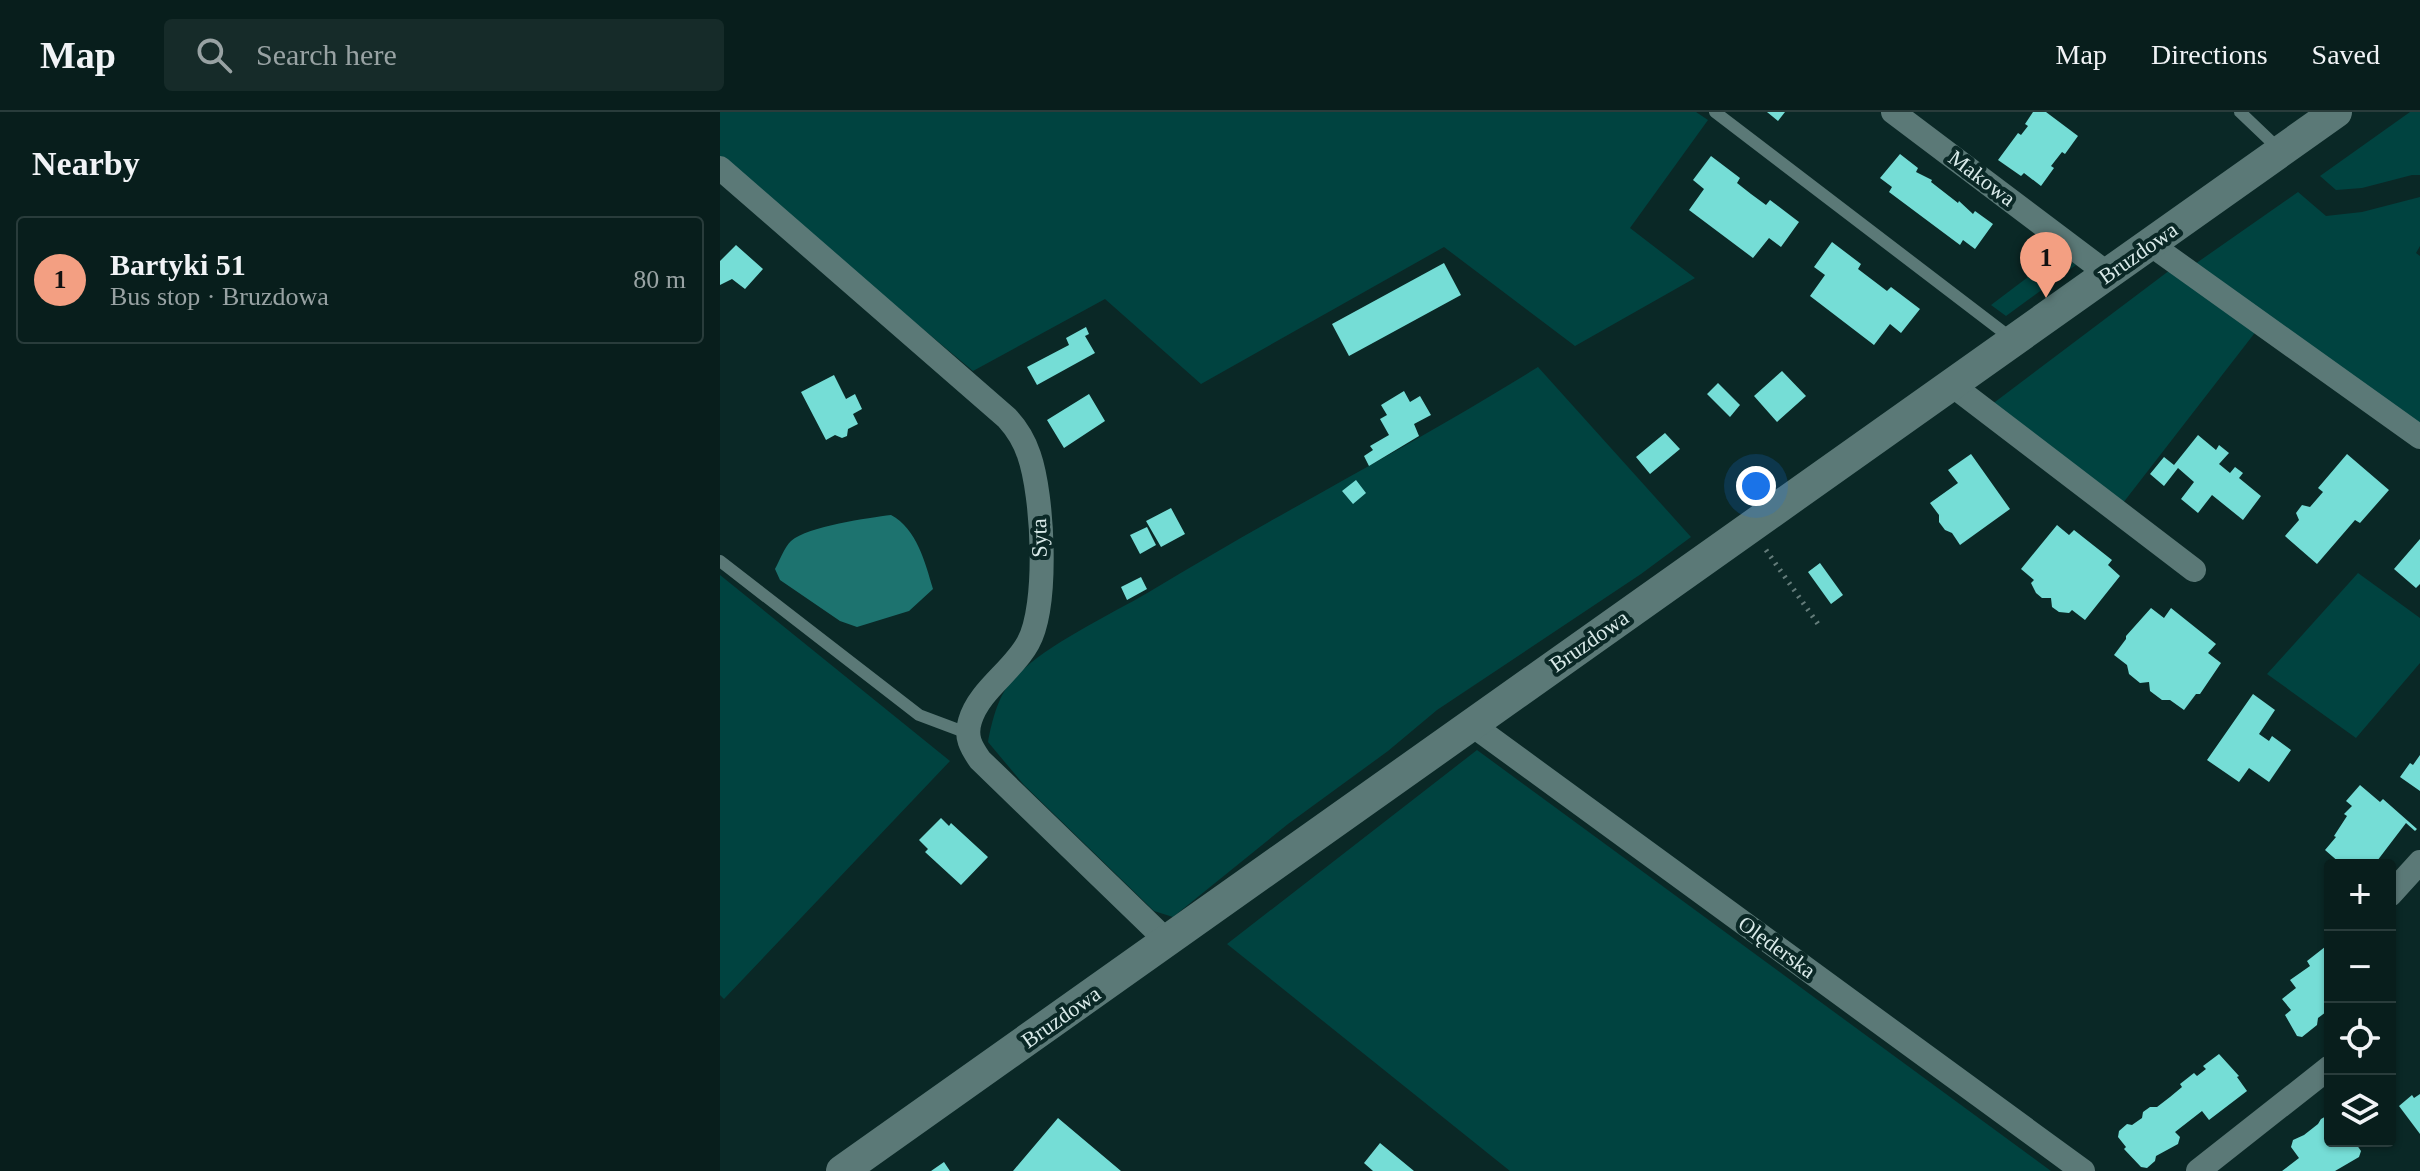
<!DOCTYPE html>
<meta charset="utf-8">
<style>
:root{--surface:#081e1c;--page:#162b29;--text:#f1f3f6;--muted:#98a2a3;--line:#293c3b;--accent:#f39f82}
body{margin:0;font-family:"Times New Roman",serif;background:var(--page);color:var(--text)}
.controls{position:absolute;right:24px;bottom:24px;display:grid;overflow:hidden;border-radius:8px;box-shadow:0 2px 6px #0004}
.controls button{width:72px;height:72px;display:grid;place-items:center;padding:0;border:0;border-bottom:2px solid var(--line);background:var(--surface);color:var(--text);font:40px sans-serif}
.you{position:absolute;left:1036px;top:374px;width:28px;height:28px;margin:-20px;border:6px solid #fff;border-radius:50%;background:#1a73e8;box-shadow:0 0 0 12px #1a73e833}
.badge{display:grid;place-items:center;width:52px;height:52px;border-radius:50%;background:var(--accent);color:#111;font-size:26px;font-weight:700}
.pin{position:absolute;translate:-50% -66px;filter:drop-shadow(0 2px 4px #0008)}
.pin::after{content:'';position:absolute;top:42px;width:28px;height:24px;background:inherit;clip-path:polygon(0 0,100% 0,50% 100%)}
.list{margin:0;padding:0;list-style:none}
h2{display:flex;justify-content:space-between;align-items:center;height:104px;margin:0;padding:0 32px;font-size:34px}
h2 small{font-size:26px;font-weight:400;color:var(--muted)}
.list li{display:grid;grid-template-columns:52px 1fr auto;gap:24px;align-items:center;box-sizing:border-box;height:128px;margin:0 16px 16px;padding:0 16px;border:2px solid var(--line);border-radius:8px}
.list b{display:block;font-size:30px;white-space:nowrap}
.list p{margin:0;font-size:26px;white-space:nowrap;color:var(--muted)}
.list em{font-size:26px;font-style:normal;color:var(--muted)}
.icon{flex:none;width:44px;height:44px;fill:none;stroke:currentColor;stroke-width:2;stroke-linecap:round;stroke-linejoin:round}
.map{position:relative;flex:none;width:1700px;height:1059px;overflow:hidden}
header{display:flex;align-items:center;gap:48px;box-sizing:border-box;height:112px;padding:0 40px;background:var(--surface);border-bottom:2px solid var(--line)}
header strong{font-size:38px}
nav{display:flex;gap:44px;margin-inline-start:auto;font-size:28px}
.search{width:560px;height:72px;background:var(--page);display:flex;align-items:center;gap:20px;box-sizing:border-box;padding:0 28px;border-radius:8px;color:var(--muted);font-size:30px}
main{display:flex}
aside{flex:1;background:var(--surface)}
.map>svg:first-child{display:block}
.green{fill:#004340}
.water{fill:#1d736f}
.building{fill:#75ddd6}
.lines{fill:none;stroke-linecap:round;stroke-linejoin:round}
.path{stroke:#647c7a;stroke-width:5;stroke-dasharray:2 6;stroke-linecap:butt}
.service{stroke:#5b7977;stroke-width:12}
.minor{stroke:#5b7977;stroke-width:24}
.tertiary{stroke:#5b7977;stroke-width:32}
.labels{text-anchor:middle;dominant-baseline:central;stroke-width:8;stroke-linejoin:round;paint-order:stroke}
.street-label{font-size:22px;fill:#d9eae9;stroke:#0a2826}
</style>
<header>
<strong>Map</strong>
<div class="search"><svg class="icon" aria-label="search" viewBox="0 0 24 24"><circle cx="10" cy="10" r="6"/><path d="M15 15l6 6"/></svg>Search here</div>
<nav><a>Map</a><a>Directions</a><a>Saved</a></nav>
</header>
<main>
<aside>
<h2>Nearby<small></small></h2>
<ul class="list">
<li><span class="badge">1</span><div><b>Bartyki 51</b><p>Bus stop · Bruzdowa</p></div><em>80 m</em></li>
</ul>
</aside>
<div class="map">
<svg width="1700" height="1059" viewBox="0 0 1700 1059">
<rect width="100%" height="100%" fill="#0a2826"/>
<!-- green -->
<path class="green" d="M0,0H976L988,8L910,116L975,166L855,234L724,135L481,272L385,187L253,259L0,47Z
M1690,0H1700V63H1692L1642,76L1616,78L1600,64Z
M1578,80L1606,104L1642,100L1700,85V134L1696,141L1700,144V314L1475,152Z
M1340,141L1356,153L1286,204L1271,193Z
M1450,158L1537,218L1403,391L1271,293Z
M818,255L971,425L921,462L717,598L668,639L568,712L453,805L434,799L304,673L268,630C272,608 279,580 296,564C329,531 388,504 429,480C557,402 691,334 818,255Z
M1638,461L1700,506V551L1636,626L1547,562Z
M0,463L230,649L4,887L0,883Z
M757,638L1331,1059H790L507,832Z"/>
<!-- water -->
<path class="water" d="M171,403C197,417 205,450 213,477L189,499L137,515L120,509L60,468L55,457C60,448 64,436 71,429C88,414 149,406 171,403Z"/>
<!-- building -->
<path class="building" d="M1047,0H1065L1058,9Z
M1313,0H1326L1358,24L1345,42L1342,40L1331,54L1334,56L1321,74L1304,61L1301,64L1278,48L1298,21L1301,23L1308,14L1305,12Z
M1180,42L1198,56L1196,60L1212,68L1211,70L1238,91L1239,89L1253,102L1255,99L1273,112L1255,137L1243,128L1240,133L1169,80L1172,75L1160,66Z
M991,44L1020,66L1017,71L1031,82L1046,93L1050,88L1079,110L1061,135L1049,126L1033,146L969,98L984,77L973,68Z
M1112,130L1141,152L1138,157L1167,179L1171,175L1200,197L1181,221L1170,212L1154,233L1090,184L1105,163L1094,155Z
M16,133L43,157L25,177L12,167L0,173V149Z
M724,151L741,183L629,244L612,212Z
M366,215L369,222L365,224L375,241L317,273L307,255L349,233L346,226Z
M1062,259L1086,284L1057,310L1034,284Z
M114,263L126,287L135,282L142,297L133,302L138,312L128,317L127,324L122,326L115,323L106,328L81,280Z
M998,271L1020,293L1010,305L987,282Z
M684,279L690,290L700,284L711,303L694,312L699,324L649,354L644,344L653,338L650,334L669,323L660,307L667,303L661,293Z
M369,282L385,309L344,336L327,308Z
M945,321L960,337L930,362L916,345Z
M1478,323L1496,338L1499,333L1509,341L1499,352L1510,361L1515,355L1523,361L1519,366L1541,384L1523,408L1492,383L1478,401L1461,387L1474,370L1458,356L1444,374L1430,362L1444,345L1454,353Z
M1251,342L1290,397L1240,433L1232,421L1225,418L1219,410V403L1210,391L1238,371L1228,358Z
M1627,342L1669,378L1640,411L1635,408L1597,452L1565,424L1579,408L1576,401L1582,393L1590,395L1603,380L1598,376Z
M636,368L646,381L633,392L622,379Z
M451,396L465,422L441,435L426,409Z
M1337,413L1349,423L1354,418L1392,448L1388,453L1400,464L1365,508L1352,498L1349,501L1339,500L1332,495L1331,486H1322L1316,481L1311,471L1314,468L1301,457Z
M427,415L436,433L420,442L410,423Z
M1700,427V472L1696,476L1674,457Z
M1100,451L1123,483L1111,492L1088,460Z
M421,465L427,477L407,488L401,475Z
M1431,496L1444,506L1451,496L1496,532L1488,541L1501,551L1480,582H1476L1464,598L1450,588H1442L1430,579L1429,570L1420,571L1409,562L1407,553L1394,543L1406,527V524Z
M1533,582L1555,598L1539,622L1549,629L1552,624L1571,638L1549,670L1529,656L1519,670L1487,648Z
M1700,643V679L1680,665L1690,651L1693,653Z
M1640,673L1660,690L1663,687L1697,717L1695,719L1686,711L1654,753L1645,751L1643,753H1618L1620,751L1605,738L1616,725L1614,724L1627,704L1624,702L1632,694L1626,689Z
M221,706L229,714L231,711L268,745L241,773L205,740L208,737L199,728Z
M1610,831V905L1606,900L1598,906L1597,913L1582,925L1577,924L1565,903L1571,898L1562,887L1576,876L1570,868L1590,854L1587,849Z
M1499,942L1519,964L1517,965L1527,979L1489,1008L1482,999L1455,1020L1460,1025L1458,1032L1436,1044L1435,1049L1427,1056L1421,1055L1404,1037L1406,1035L1398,1025L1399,1019L1407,1012L1412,1013L1422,1006L1423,1000L1430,995H1437L1450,985L1462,975L1460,972L1474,961L1477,964L1486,957L1483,954Z
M1700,982V1022L1679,994L1692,983L1694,986Z
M1610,1002V1029H1634L1641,1039L1639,1045L1615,1059H1562L1579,1046L1571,1035L1573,1028L1584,1023L1598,1012L1601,1007Z
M338,1006L401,1059H293Z
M660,1031L694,1059H653L644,1051Z
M224,1050L230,1059H211Z"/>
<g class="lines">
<!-- path -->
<path class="path" d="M1046,438L1098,512"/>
<!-- service -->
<path class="service" d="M995,0L1291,226
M1520,0L1561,39
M0,449L199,603L247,621"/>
<!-- minor -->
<path class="minor" d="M1173,0L1388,162
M0,56L287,306C297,317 304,328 309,343C323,383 329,493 308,531C293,559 259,578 250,609C245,625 251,635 260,648L447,829
M1430,132L1700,325
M1232,273L1474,458
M751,612L1363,1059
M1670,783L1700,750
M1478,1059L1610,955"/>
<!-- tertiary -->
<path class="tertiary" d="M122,1059L1616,0"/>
</g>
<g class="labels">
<!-- street labels -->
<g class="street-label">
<text transform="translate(1262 66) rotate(37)">Makowa</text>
<text transform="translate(1418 141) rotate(-35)">Bruzdowa</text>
<text transform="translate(319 426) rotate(-91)">Syta</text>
<text transform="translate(869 529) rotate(-35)">Bruzdowa</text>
<text transform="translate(1057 835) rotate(36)">Olęderska</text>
<text transform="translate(341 905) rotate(-35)">Bruzdowa</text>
</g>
</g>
</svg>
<div class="controls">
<button>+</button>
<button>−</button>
<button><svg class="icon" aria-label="locate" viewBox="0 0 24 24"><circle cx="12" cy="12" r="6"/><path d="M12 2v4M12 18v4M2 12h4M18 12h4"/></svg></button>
<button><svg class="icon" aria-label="layers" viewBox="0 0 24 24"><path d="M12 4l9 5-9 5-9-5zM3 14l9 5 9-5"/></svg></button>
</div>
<div class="you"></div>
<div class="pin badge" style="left:1326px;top:186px">1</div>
</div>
</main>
